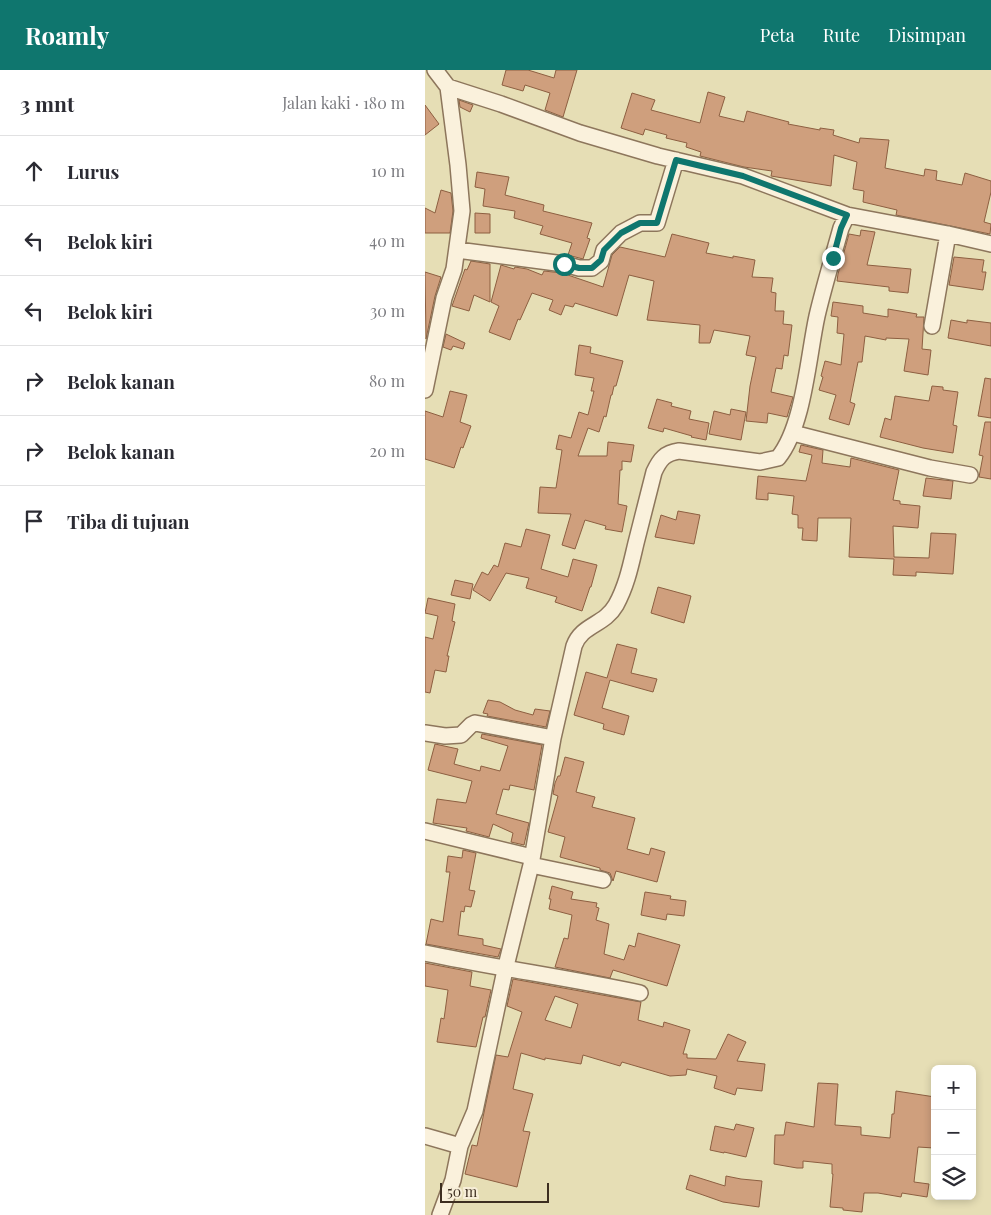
<!DOCTYPE html>
<html lang="id">
<meta charset="utf-8">
<style>
:root{--surface:#fff;--page:#f2f2f3;--text:#2b2b33;--muted:#7c7c81;--line:#e1e1e2;--accent:#0f766e}
body{margin:0;font-family:"Playfair Display",serif;background:var(--page);color:var(--text)}
.controls{position:absolute;right:15px;bottom:15px;display:grid;overflow:hidden;border-radius:8px;box-shadow:0 2px 8px #0003}
.controls button{width:45px;height:45px;display:grid;place-items:center;padding:0;border:0;border-bottom:1px solid var(--line);background:var(--surface);color:var(--text);font:25px sans-serif}
.scale{position:absolute;left:15px;bottom:12px;width:109px;box-sizing:border-box;padding-left:5px;border:2px solid #3d2e20;border-top:0;font-size:14px;line-height:18px;white-space:nowrap;color:#3d2e20;-webkit-text-stroke:4px #f7eed8;paint-order:stroke}
.stop{position:absolute;width:15px;height:15px;margin:-11px;border:4px solid #0f766e;border-radius:50%;background:#fff}
.stop.end{background:#0f766e;border-color:#fff;box-shadow:0 1px 5px #0008}
.list{margin:0;padding:0;list-style:none}
h2{display:flex;justify-content:space-between;align-items:center;height:65px;margin:0;padding:0 20px;font-size:21px}
h2 small{font-size:16px;font-weight:400;color:var(--muted)}
.list li{display:grid;grid-template-columns:32px 1fr auto;gap:15px;align-items:center;box-sizing:border-box;height:70px;padding:0 20px;border-top:1px solid var(--line)}
.list b{display:block;font-size:19px;white-space:nowrap}
.list em{font-size:16px;font-style:normal;color:var(--muted)}
.icon{flex:none;width:28px;height:28px;fill:none;stroke:currentColor;stroke-width:2;stroke-linecap:round;stroke-linejoin:round}
.map{position:relative;flex:none;width:566px;height:1145px;overflow:hidden}
header{display:flex;align-items:center;gap:30px;box-sizing:border-box;height:70px;padding:0 25px;background:var(--accent);color:#fff}
header strong{font-size:24px}
nav{display:flex;gap:28px;margin-inline-start:auto;font-size:18px}
main{display:flex}
aside{flex:1;background:var(--surface)}
.map>svg:first-child{display:block}
.farmland{fill:#e6deb5;fill-rule:evenodd}
.building{fill:#cf9f7d;stroke:#8d5f41;fill-rule:evenodd}
.lines{fill:none;stroke-linecap:round;stroke-linejoin:round}
.minor-casing{stroke:#8d765c;stroke-width:18}
.minor{stroke:#faf1dc;stroke-width:15}
.route{stroke:#0f766e;stroke-width:6}
</style>
<header>
<strong>Roamly</strong>
<nav><a>Peta</a><a>Rute</a><a>Disimpan</a></nav>
</header>
<main>
<aside>
<h2>3 mnt<small>Jalan kaki · 180 m</small></h2>
<ul class="list">
<li><svg class="icon" aria-label="ahead" viewBox="0 0 24 24"><path d="M12 20V5M6 11l6-6 6 6"/></svg><div><b>Lurus</b></div><em>10 m</em></li>
<li><svg class="icon" aria-label="left" viewBox="0 0 24 24"><path d="M17 20v-9H6M10 6l-5 5 5 5"/></svg><div><b>Belok kiri</b></div><em>40 m</em></li>
<li><svg class="icon" aria-label="left" viewBox="0 0 24 24"><path d="M17 20v-9H6M10 6l-5 5 5 5"/></svg><div><b>Belok kiri</b></div><em>30 m</em></li>
<li><svg class="icon" aria-label="right" viewBox="0 0 24 24"><path d="M7 20v-9h11M14 6l5 5-5 5"/></svg><div><b>Belok kanan</b></div><em>80 m</em></li>
<li><svg class="icon" aria-label="right" viewBox="0 0 24 24"><path d="M7 20v-9h11M14 6l5 5-5 5"/></svg><div><b>Belok kanan</b></div><em>20 m</em></li>
<li><svg class="icon" aria-label="arrive" viewBox="0 0 24 24"><path d="M6 21V4h12l-3 4 3 4H6"/></svg><div><b>Tiba di tujuan</b></div></li>
</ul>
</aside>
<div class="map">
<svg width="566" height="1145" viewBox="0 0 566 1145">
<rect width="100%" height="100%" fill="#f0e4c8"/>
<!-- farmland -->
<path class="farmland" d="M0,0H566V1145H0ZM510,999H547V1126H510Z"/>
<!-- building -->
<path class="building" d="M81,0H103L129,8L131,0H152L138,47L120,40L125,23L100,15L98,21L77,15Z
M283,22L300,27L294,46L319,52L322,41L364,52L363,54L395,60V58L409,60L408,65L434,73L435,68L464,70L460,98L499,106L500,99L512,101L511,110L537,115L540,103L566,111V122L559,152L566,154L565,164L471,145L472,140L438,132L439,121L428,119L432,92L409,85L406,116L346,106L347,101L319,97L275,86L276,82L261,77L262,73L241,68L242,65L220,59L218,65L196,58L207,23L230,30L226,40L275,53Z
M34,30L48,35L45,42L35,37Z
M0,35L14,54L0,65Z
M52,102L84,107L80,125L119,135L118,141L167,153L162,168L165,169L158,189L143,185L147,173L115,164L118,156L89,148L90,141L58,136L60,119L50,117Z
M16,120L26,123L28,141L25,163H0V138L10,143Z
M50,143L65,144V163H50Z
M436,160L450,162L442,195L486,199L483,223L464,221V217L412,211L413,204L424,164L435,166Z
M247,164L284,173L281,183L308,188V186L330,190L327,207L348,208L346,222L351,223L350,241H359L358,254L367,255L363,286L359,285L357,299L351,298L346,322L368,327L362,347L343,343L342,353L321,351L325,316L331,287L321,285L325,266L289,260L285,273H274L275,255L222,250L229,211L204,205L192,246L150,233L148,237L140,235L136,245L124,240L128,230L107,223L95,250L93,249L85,270L64,262L74,236L66,232L76,195L89,199L90,197L102,199L117,205L119,201L137,203L178,217L187,185L195,177L240,187Z
M529,187L559,190L557,202H561L558,220L524,215Z
M46,191L65,194V232L49,225L44,241L27,236L40,199L42,200Z
M0,202L16,207L10,226L1,269Z
M408,232L438,236V243L463,247V239L492,244L491,247H499L497,279L506,280L503,305L479,301L484,269L461,268V270L440,266L437,292H433L425,332L430,334L424,355L404,349L411,325L394,320L398,307L396,306L400,291L416,295L419,264L412,263L413,247L406,246Z
M526,250L542,253V250L566,253V276L523,268Z
M21,264L40,273L38,279L28,276L26,280L18,277Z
M154,275L166,277L165,283L198,291L191,316H189L187,325H186L181,347L179,346L174,362L163,358L153,386H182L183,372L209,375L206,392L197,391V400H195L193,434L202,436L197,462L180,459L181,456L160,450L150,479L137,475L146,444L113,443L115,417L131,418L137,380L131,379L134,365L146,368L154,342L163,345L169,321H166L169,308L150,305Z
M560,308L566,309V348L553,346Z
M507,316L518,317V320L533,322L528,355L532,356L528,383L498,378L455,367L460,348L466,350L470,326L504,331Z
M25,321L42,325L35,352L46,356L38,378L36,377L29,398L0,389V341L18,347Z
M232,329L247,333L246,336L266,341L264,349L284,353L281,370L266,367L267,366L239,358L238,362L223,358Z
M306,339L321,342L316,370L284,364L289,341L305,345Z
M560,352H566V409L554,407L558,386L554,385Z
M376,375L398,380L397,393L425,397L426,388L474,400L468,430L475,431V434L495,436L493,458L468,456L469,487L504,488L506,463L531,464L528,504L491,502V506L468,505L469,489L424,487L426,448H393L392,471L377,470L378,458H373V445L367,444L369,426L343,423V430L331,429L333,406L381,411L387,385L374,382Z
M501,408L528,411L526,429L498,426Z
M253,441L275,445L269,474L230,467L236,445L251,450Z
M101,459L125,465L116,499L143,507L148,489L172,495L166,517H165L157,541L130,532L132,527L101,518L104,508L81,503L65,531L48,520L57,502L63,505L69,495L73,497L80,473L96,477Z
M30,510L48,514L45,529L26,525Z
M233,517L266,526L259,553L226,543Z
M3,528L30,534L27,551L30,552L22,586H24L21,602L10,600L5,623L0,622V567L8,569L13,546L0,543Z
M192,574L212,579L206,603L232,609L228,622L185,610L177,638L204,646L199,665L178,659L179,654L149,645L161,602L182,608Z
M63,630L75,632L90,640L108,645L110,639L125,641L121,657L62,646L63,644L58,643Z
M57,664L117,675L109,720L85,715L84,720L78,719L71,744L104,753L99,775L86,772L88,763L68,754L64,767L41,761L42,758L8,753L12,729L41,733L47,711L3,700L10,674L33,679L29,694L55,701L56,696L75,701L83,676L56,668Z
M140,687L159,692L151,722L170,727L167,737L210,748L202,779L224,785L226,778L240,782L232,812L191,801L188,811L185,803L175,800V798L135,787L140,767L123,762L133,726L128,724L130,713L133,706H135Z
M38,780L51,783L44,820L50,821L46,837L40,836L39,842L36,841L33,865L58,869V875L76,879L73,887L1,874L6,849L18,852L25,802H21L23,786L37,788Z
M127,816L148,822L146,829L172,833L171,837L174,838L171,850L184,854L179,884L199,890L204,875L210,877L213,863L255,875L242,916L188,900L185,908L130,897L139,868L143,869L147,845L124,839L126,829H124Z
M220,822L246,826L245,829L261,831L259,846L242,844L241,850L216,845Z
M0,893L47,902L45,916L66,920L60,947H58L51,977L12,972L16,948L19,949L23,920L0,916Z
M88,909L216,932L213,950L238,957L239,952L265,960L258,984H262V988L291,989L303,964L321,972L312,991L340,994L337,1021L312,1018L310,1025L289,1018L292,1006L262,999L261,1005L245,1006L197,992L195,996L158,985L156,994L120,988V990L96,983L88,1019L108,1024L98,1061L105,1062L92,1117L40,1104L47,1075L52,1076L71,985L83,987L97,942L82,936ZM130,926L153,934L146,958L120,950Z
M393,1013L413,1014L410,1055L436,1057V1065L465,1068L467,1044H469L471,1021L510,1027L509,1078L493,1077L489,1112L504,1114L502,1127L477,1123L476,1127L453,1123H439L437,1142L418,1140V1138L405,1137L408,1104H407V1094L378,1091V1098H372L349,1094L350,1065H359L361,1052L389,1057Z
M311,1054L329,1058L321,1087L299,1082V1083L285,1080L290,1056L309,1060Z
M265,1105L300,1116L301,1106L316,1109L337,1111L334,1137L298,1132L261,1119Z"/>
<g class="lines">
<defs>
<path id="minor" d="M10,0L23,17L76,34L155,63L233,86L318,106L422,145L523,164L566,174
M32,180L139,194L154,198H167L176,191L179,180L196,163L215,153H232L251,90
M507,256L523,164
M0,320L19,228L29,199L37,141L33,95L23,17
M368,363L505,398L545,405
M0,663L20,666L36,665L46,655L50,653L128,668
M0,761L107,787
M106,795L178,810
M0,883C72,898 144,908 215,923
M0,1066L35,1076
M15,1145L28,1110L35,1076L50,1041L80,900L106,795L128,668L149,576C157,554 179,556 191,535C202,515 206,494 211,473C217,449 223,426 229,402C235,389 240,383 254,381L335,392L353,388C379,356 383,287 392,246C399,216 408,187 416,158L422,145"/>
</defs>
<!-- minor casing -->
<use href="#minor" class="minor-casing"/>
<!-- minor -->
<use href="#minor" class="minor"/>
</g>
<g class="lines">
<!-- route -->
<path class="route" d="M139,194L154,198H167L176,190L179,180L196,163L215,153H232L251,90L318,106L422,145L416,158L408,188"/>
</g>
</svg>
<div class="controls">
<button>+</button>
<button>−</button>
<button><svg class="icon" aria-label="layers" viewBox="0 0 24 24"><path d="M12 4l9 5-9 5-9-5zM3 14l9 5 9-5"/></svg></button>
</div>
<div class="scale">50 m</div>
<div class="stop" style="left:139px;top:194px"></div>
<div class="stop end" style="left:408px;top:188px"></div>
</div>
</main>
